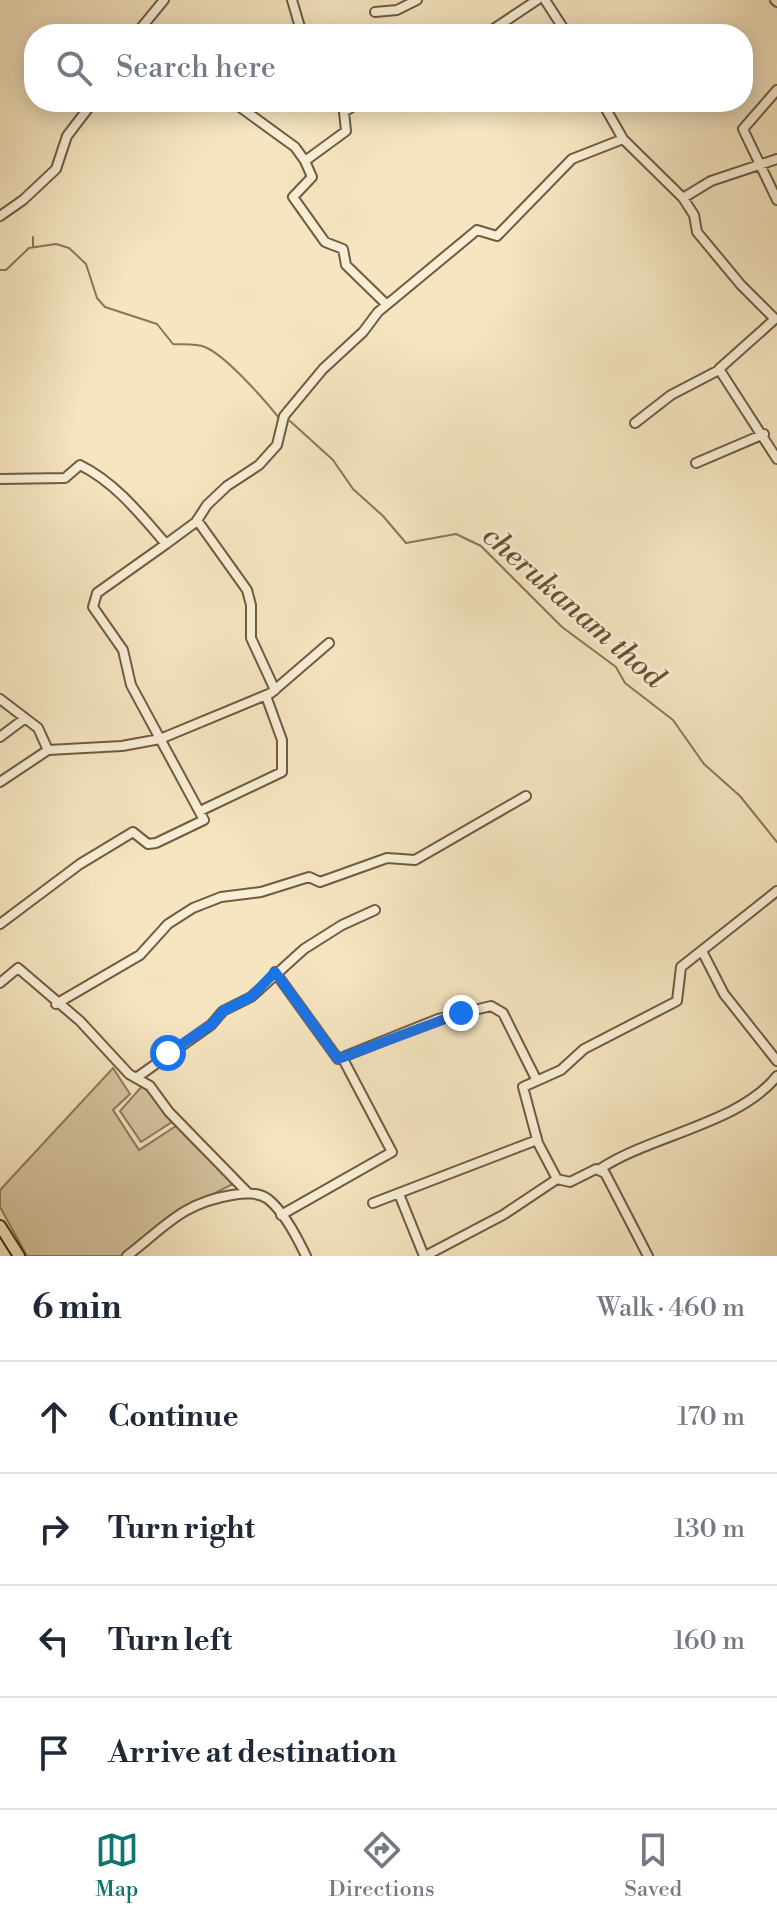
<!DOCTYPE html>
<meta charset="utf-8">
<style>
:root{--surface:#fff;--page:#f2f2f3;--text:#1f2937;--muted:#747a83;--line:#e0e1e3;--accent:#0f766e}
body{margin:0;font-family:"Libre Bodoni",serif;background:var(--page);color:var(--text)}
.stop{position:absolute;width:24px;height:24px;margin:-18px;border:6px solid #1a73e8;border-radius:50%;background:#fff}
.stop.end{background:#1a73e8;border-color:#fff;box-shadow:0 2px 8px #0008}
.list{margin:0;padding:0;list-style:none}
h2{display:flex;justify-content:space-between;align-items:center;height:104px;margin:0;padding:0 32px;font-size:34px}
h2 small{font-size:26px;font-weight:400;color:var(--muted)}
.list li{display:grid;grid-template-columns:52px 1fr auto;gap:24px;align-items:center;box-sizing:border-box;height:112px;padding:0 32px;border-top:2px solid var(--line)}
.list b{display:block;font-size:30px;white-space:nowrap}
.list em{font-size:26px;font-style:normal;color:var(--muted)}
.icon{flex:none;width:44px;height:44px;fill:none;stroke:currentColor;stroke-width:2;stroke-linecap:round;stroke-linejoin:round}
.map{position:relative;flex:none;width:777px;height:1256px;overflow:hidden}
.search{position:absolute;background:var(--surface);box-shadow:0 4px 20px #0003;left:24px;right:24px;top:24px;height:88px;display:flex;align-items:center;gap:20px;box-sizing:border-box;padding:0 28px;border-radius:32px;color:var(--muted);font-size:30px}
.sheet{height:552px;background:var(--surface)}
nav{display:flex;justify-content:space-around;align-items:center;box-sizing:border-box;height:112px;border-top:2px solid var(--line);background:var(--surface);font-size:22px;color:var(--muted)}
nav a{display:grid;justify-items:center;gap:4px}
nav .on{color:var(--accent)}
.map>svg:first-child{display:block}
.green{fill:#d7c6a2;stroke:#8d7a5a;stroke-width:2}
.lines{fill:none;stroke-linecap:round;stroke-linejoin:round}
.stream{stroke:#897656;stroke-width:2}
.minor-casing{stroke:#705b3d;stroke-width:12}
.major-casing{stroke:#432d11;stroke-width:14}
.minor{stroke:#f8eed6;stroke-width:8}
.major{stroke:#f5e5c0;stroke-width:10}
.route{stroke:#1a73e8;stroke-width:10}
.labels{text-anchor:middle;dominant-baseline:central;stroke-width:6;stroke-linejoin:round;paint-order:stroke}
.water-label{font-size:30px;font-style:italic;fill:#665134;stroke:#f8eed6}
</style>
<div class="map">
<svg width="777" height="1256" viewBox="0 0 777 1256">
<rect width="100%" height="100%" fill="#f5e5c0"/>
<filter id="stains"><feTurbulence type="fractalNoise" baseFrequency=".0025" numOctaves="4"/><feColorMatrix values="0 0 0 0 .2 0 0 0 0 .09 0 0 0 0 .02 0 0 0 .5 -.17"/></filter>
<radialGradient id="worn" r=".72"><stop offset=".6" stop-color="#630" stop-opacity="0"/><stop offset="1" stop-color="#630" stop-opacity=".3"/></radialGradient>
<!-- green -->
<path class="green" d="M113,1068L130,1094L113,1110L139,1150L176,1126L233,1184L169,1216L121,1256H27L0,1207V1190Z
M143,1085L172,1122L141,1142L120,1111Z"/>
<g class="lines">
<!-- stream -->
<path class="stream" d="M33,246V237
M0,270H6L29,248L56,244L69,248L86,264L97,298L105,307L157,324L173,344C184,345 195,343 205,347C225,355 265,400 279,418
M290,421L333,460L353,489L383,516L406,543L456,534L481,546L562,627L616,667L625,683L673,720L704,764L740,796L777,842"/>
<defs>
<path id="minor" d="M292,0L302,34
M545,0L567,34
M775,0L777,2
M375,12L397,10L417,0
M136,34L164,0
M486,34L537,0
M777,90L743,129L777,200
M233,102L295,147L305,161
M360,102L344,112L346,131L305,161L312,177L293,197L325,242L343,249L346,265L386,304
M623,139L683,198L694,215L697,232L741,285L775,319L719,369L777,459
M683,198L711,181L777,159
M0,216L23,200L56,169L67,136L93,102
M635,423L671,395L719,370
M696,463L764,434
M0,479L65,478L80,465C116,483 140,514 166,544L196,522L207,505L227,486L259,465L277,445L284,416L323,369L363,332L378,312L477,230L497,236L572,159L623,139L602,102
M197,520L247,590L251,605V638L275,690
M0,699L38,728L48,750L0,782
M0,737L24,719
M48,750L122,746L160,739L271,693L329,643
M200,811L282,772V740L266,696
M0,924L80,864L133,832L148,844L156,843L204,820L131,685L123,650L93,607L97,593L166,544
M703,953L724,994L777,1061
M275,972L338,1059L438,1019L491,1006L503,1013L536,1079
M0,983L18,968L80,1021L129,1074L150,1086L169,1112L248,1193
M56,1004L140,955L168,924L193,908L221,897L261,892L309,877L320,882L387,858L415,860L526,796
M136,1078L211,1025L223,1011L251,997L304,949L342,925L375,910
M600,1169C651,1135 739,1124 777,1076
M399,1194L424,1256
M373,1203L537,1140
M281,1215L392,1152L343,1059
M127,1256C165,1227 182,1203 232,1195C245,1193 258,1192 268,1199C283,1211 298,1239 306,1256
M425,1256L503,1215L557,1179
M648,1256L605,1173L596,1169L570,1182L557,1179L538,1143L523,1087L561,1070L584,1049L677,1001L681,967L777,891"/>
<path id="major" d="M0,1226L19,1256"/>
</defs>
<!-- minor casing -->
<use href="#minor" class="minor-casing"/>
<!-- major casing -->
<use href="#major" class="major-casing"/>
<!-- minor -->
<use href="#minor" class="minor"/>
<!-- major -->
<use href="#major" class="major"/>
</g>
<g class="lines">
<!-- route -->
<path class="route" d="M168,1053L211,1025L223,1011L251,997L275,972L338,1059L461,1013"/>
</g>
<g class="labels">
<!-- water labels -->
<g class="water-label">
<text transform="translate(573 607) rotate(41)">cherukanam thod</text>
</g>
</g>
<rect width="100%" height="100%" filter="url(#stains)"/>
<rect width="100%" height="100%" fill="url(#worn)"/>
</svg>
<div class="stop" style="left:168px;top:1053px"></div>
<div class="stop end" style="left:461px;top:1013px"></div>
<div class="search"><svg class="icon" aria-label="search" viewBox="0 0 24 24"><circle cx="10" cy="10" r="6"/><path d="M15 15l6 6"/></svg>Search here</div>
</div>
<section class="sheet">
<h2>6 min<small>Walk · 460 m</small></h2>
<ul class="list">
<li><svg class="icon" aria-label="ahead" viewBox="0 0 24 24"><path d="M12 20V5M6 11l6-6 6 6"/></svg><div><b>Continue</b></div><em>170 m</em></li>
<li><svg class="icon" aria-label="right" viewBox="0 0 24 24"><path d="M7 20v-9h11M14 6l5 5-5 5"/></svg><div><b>Turn right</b></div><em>130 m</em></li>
<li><svg class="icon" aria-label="left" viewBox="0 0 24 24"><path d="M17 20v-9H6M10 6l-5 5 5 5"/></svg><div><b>Turn left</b></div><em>160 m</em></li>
<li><svg class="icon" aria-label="arrive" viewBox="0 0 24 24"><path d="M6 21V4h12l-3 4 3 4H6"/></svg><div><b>Arrive at destination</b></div></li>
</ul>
</section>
<nav>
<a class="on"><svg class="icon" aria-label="map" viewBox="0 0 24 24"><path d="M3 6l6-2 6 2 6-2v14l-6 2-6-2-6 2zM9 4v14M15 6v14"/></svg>Map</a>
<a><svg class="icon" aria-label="directions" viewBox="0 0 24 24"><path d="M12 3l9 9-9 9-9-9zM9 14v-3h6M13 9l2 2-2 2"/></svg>Directions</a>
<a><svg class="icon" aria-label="saved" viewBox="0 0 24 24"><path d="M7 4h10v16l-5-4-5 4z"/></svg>Saved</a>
</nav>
